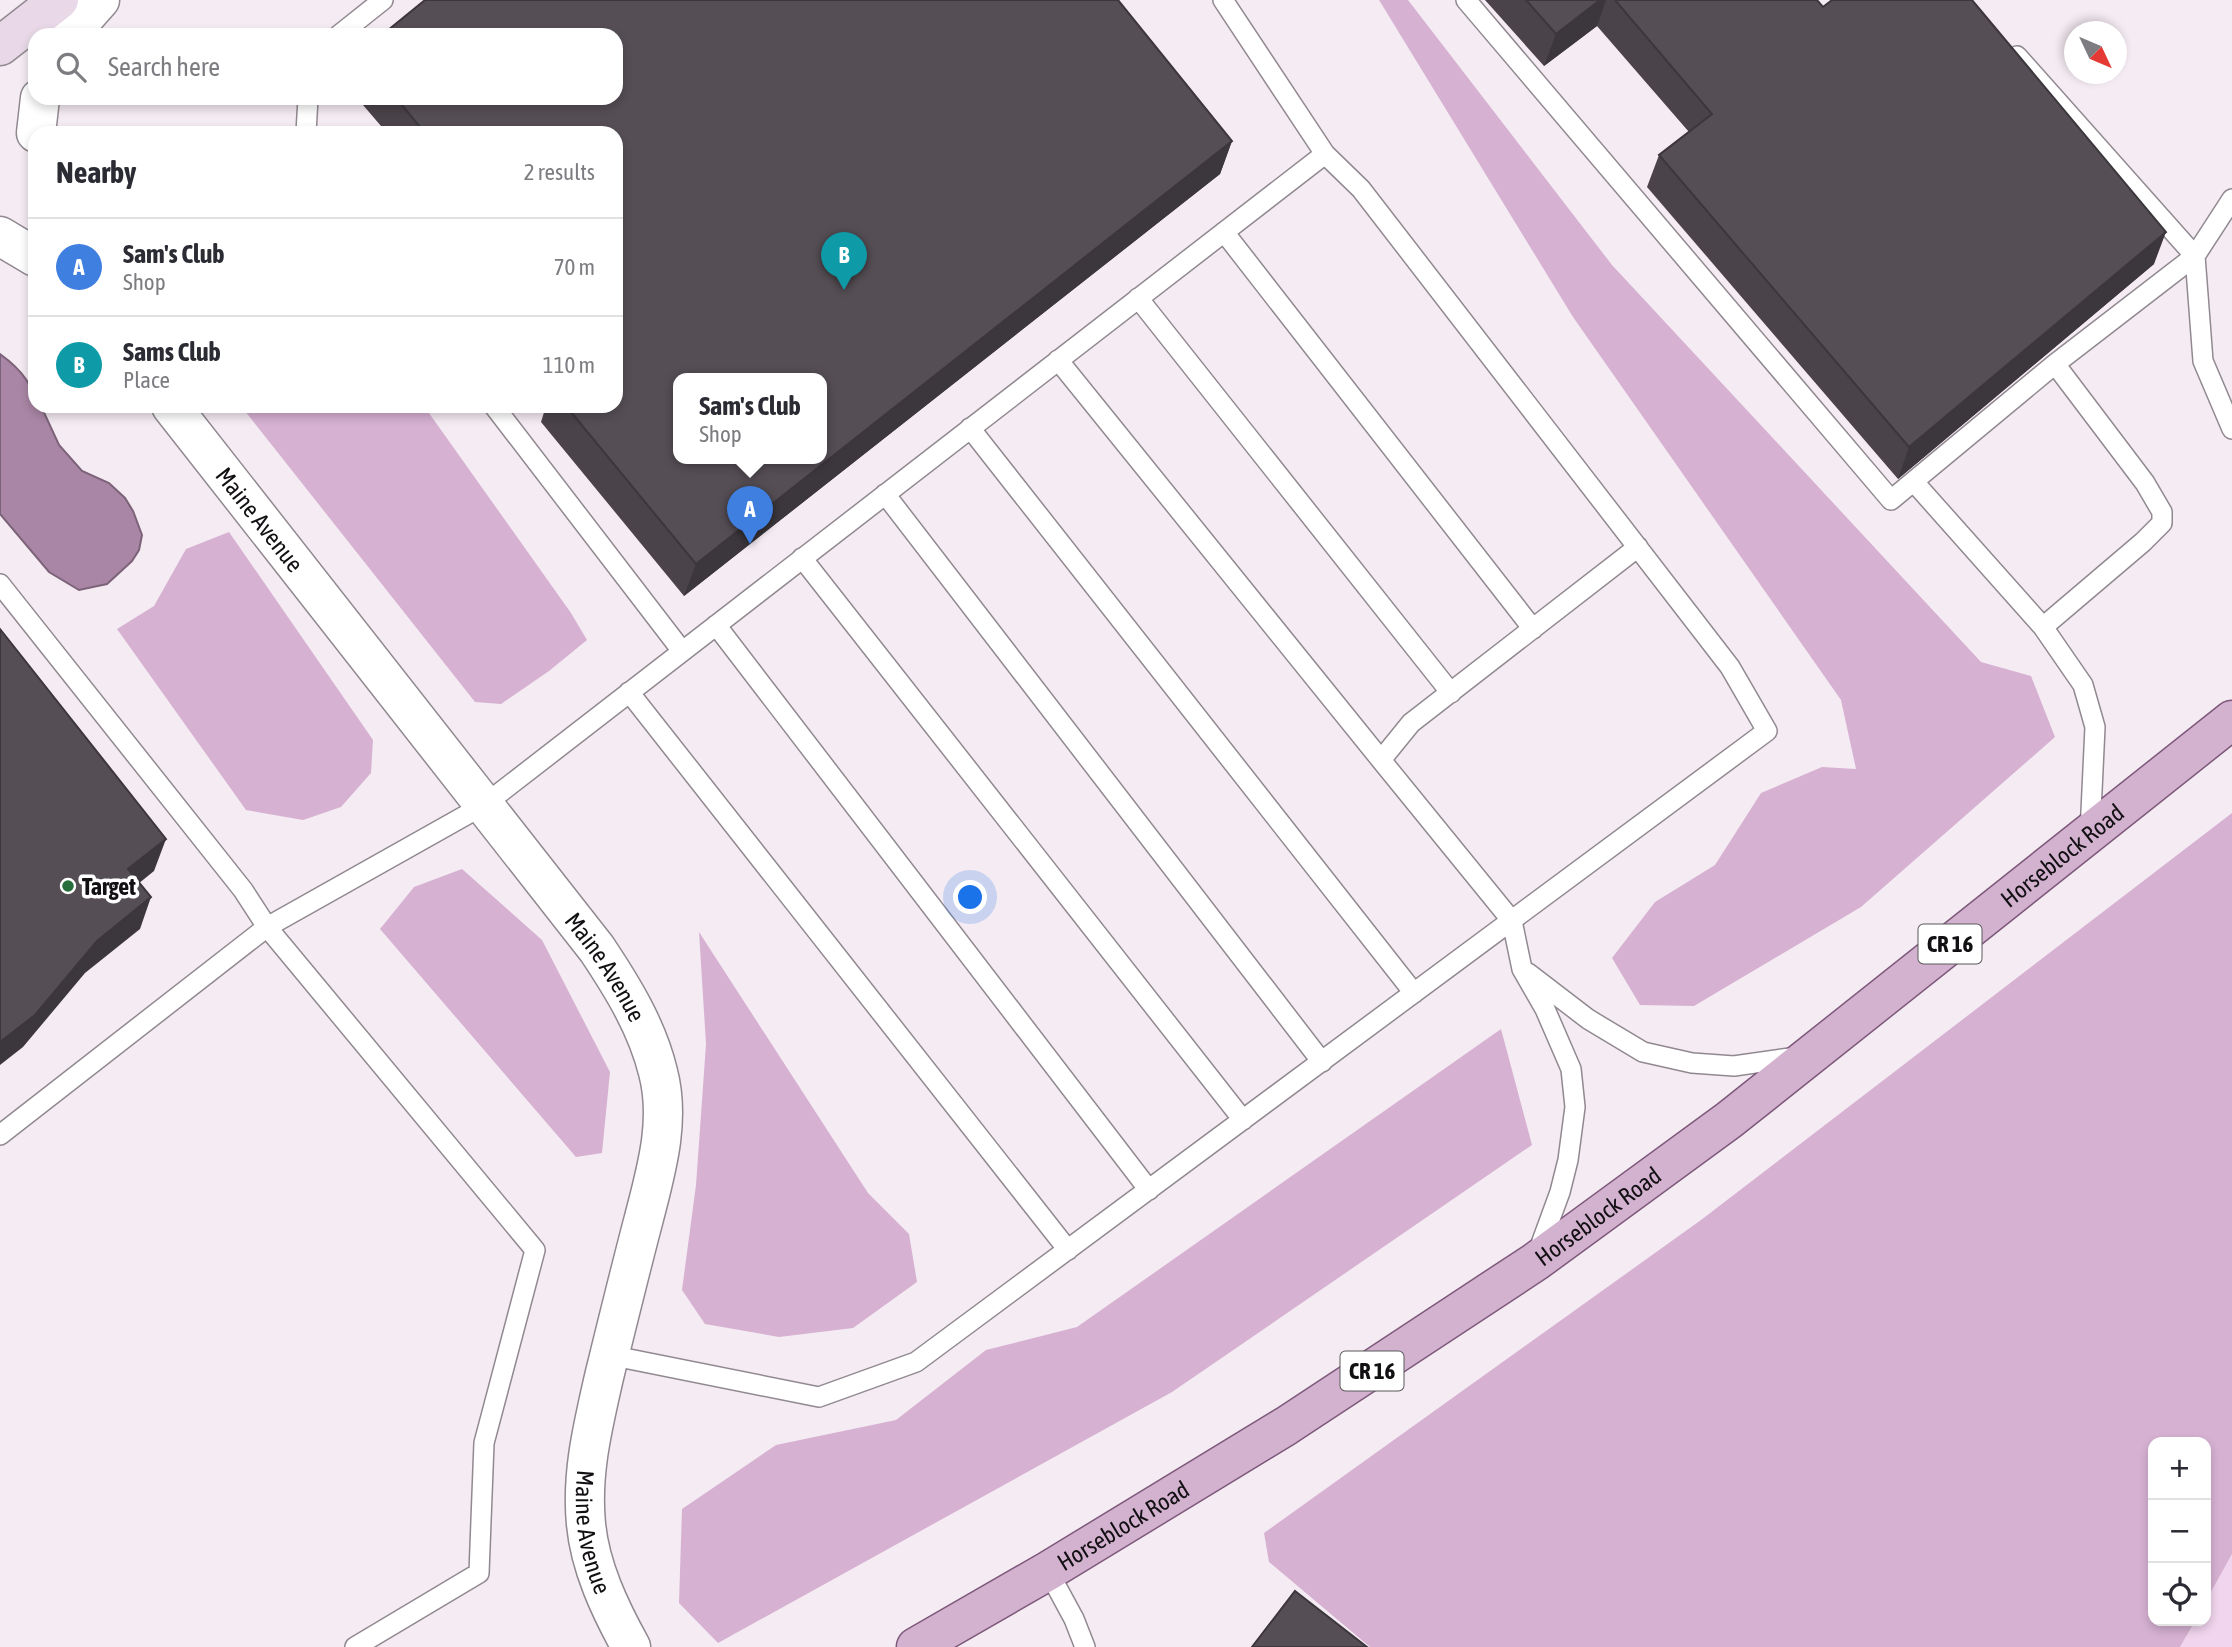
<!DOCTYPE html>
<meta charset="utf-8">
<style>
:root{--surface:#fff;--page:#f2f2f3;--text:#2b2b33;--muted:#7c7c81;--line:#e1e1e2;--accent:#276e3b}
body{margin:0;font-family:"Asap Condensed",sans-serif;background:var(--page);color:var(--text)}
.controls{position:absolute;right:21px;bottom:21px;display:grid;overflow:hidden;border-radius:14px;box-shadow:0 4px 10px #0003}
.controls button{width:63px;height:63px;display:grid;place-items:center;padding:0;border:0;border-bottom:2px solid var(--line);background:var(--surface);color:var(--text);font:35px sans-serif}
.compass{position:absolute;left:2064px;top:21px;width:63px;height:63px;border-radius:50%;background:var(--surface);box-shadow:0 4px 10px #0003;rotate:134deg}
.you{position:absolute;left:971px;top:898px;width:24px;height:24px;margin:-18px;border:5px solid #fff;border-radius:50%;background:#1a73e8;box-shadow:0 0 0 10px #1a73e833}
.badge{display:grid;place-items:center;width:46px;height:46px;border-radius:50%;background:var(--accent);color:#fff;font-size:23px;font-weight:700}
.pin{position:absolute;translate:-50% -58px;filter:drop-shadow(0 2px 4px #0008)}
.pin::after{content:'';position:absolute;top:37px;width:24px;height:21px;background:inherit;clip-path:polygon(0 0,100% 0,50% 100%)}
.popup{position:absolute;left:673px;top:373px;width:154px;height:91px;box-sizing:border-box;display:grid;place-content:center;border-radius:14px;background:var(--surface);filter:drop-shadow(0 2px 5px #0005);font-size:23px;white-space:nowrap;color:var(--muted)}
.popup b{font-size:26px;color:var(--text)}
.popup::after{content:'';position:absolute;left:50%;top:100%;margin-left:-14px;border:14px solid transparent;border-top-color:var(--surface)}
.list{margin:0;padding:0;list-style:none}
h2{display:flex;justify-content:space-between;align-items:center;height:91px;margin:0;padding:0 28px;font-size:30px}
h2 small{font-size:23px;font-weight:400;color:var(--muted)}
.list li{display:grid;grid-template-columns:46px 1fr auto;gap:21px;align-items:center;box-sizing:border-box;height:98px;padding:0 28px;border-top:2px solid var(--line)}
.list b{display:block;font-size:26px;white-space:nowrap}
.list p{margin:0;font-size:23px;white-space:nowrap;color:var(--muted)}
.list em{font-size:23px;font-style:normal;color:var(--muted)}
.icon{flex:none;width:38px;height:38px;fill:none;stroke:currentColor;stroke-width:2;stroke-linecap:round;stroke-linejoin:round}
.map{position:relative;flex:none;width:2232px;height:1647px;overflow:hidden}
.search{position:absolute;background:var(--surface);box-shadow:0 4px 10px #0003;left:28px;top:28px;width:595px;height:77px;display:flex;align-items:center;gap:18px;box-sizing:border-box;padding:0 24px;border-radius:21px;color:var(--muted);font-size:26px}
.panel{position:absolute;background:var(--surface);box-shadow:0 4px 10px #0003;left:28px;top:126px;width:595px;height:287px;border-radius:21px}
.map>svg:first-child{display:block}
.green{fill:#f1d5ee}
.forest{fill:#d6b1d2}
.water{fill:#a986a5;stroke:#7c6379;stroke-width:2}
.lines{fill:none;stroke-linecap:round;stroke-linejoin:round}
.lane-casing{stroke:#918990;stroke-width:22}
.street-casing{stroke:#918990;stroke-width:41}
.secondary-casing{stroke:#918990;stroke-width:41}
.primary-casing{stroke:#7d587a;stroke-width:41}
.lane{stroke:#fff;stroke-width:19}
.street{stroke:#fff;stroke-width:38}
.secondary{stroke:#e9d9e8;stroke-width:38}
.primary{stroke:#d3b2d0;stroke-width:38}
.wall{fill:#4a4349}
.shaded-wall{fill:#3c373c}
.building{fill:#564e55;stroke:#3c373c;stroke-width:2;fill-rule:evenodd}
.poi-dot{fill:#276e3b;stroke:#fff;stroke-width:2.5}
.labels{text-anchor:middle;dominant-baseline:central;stroke-width:7;stroke-linejoin:round;paint-order:stroke}
.shield{fill:#fff;stroke:#5a585a;stroke-width:2}
.shield-label{font-size:23px;font-weight:bold;fill:#131013}
.street-label{font-size:24px;fill:#131013;stroke:#fff}
.poi-label{font-size:24px;font-weight:bold;fill:#131013;stroke:#fff;text-anchor:start}
</style>
<div class="map">
<svg width="2232" height="1647" viewBox="0 0 2232 1647">
<rect width="100%" height="100%" fill="#f5ebf3"/>
<!-- green -->
<path class="green" d="M2232,1554V1647H2180L2195,1621H2206V1601Z"/>
<!-- forest -->
<path class="forest" d="M1379,0H1408L1612,265L1981,662L2031,676L2055,737L1861,907L1694,1006L1640,1005L1612,958L1655,902L1715,865L1761,793L1822,767L1856,769L1841,700L1573,317Z
M241,406H424L571,613L587,640L549,671L501,704L475,702Z
M229,532L373,740L371,773L341,807L303,820L246,810L117,629L154,606L186,549Z
M2232,813V1554L2206,1601V1442H2153V1621H2195L2180,1647H1370L1269,1562L1264,1533L1701,1220Z
M462,869L542,940L610,1072L602,1153L576,1157L380,929L414,887Z
M699,932L868,1193L909,1234L917,1282L853,1328L779,1337L705,1324L682,1290L696,1185L706,1044Z
M1501,1029L1532,1145L1172,1392L718,1643L679,1603L682,1509L776,1445L896,1420L986,1350L1077,1327Z"/>
<!-- water -->
<path class="water" d="M0,354C18,367 35,384 35,406H41L59,445L82,471L109,483L125,498L133,511L142,535L139,550L132,561L107,584L79,590L49,572L0,514Z"/>
<g class="lines">
<defs>
<path id="lane" d="M1466,0L1891,500L2055,364L2195,256L2232,199
M339,35L383,0
M2017,56L2195,256L2203,361L2232,429
M306,133L308,98
M1224,232L1533,629
M1138,298L1451,693
M1058,360L1381,760
M494,406L682,651
M970,428L1414,993
M1914,482L2043,627L2083,685L2095,727L2090,833
M885,494L1322,1062
M802,558L1243,1120
M0,584L243,890L267,927L535,1250L484,1443L479,1573L355,1647
M716,625L1149,1190
M2043,627L2143,542L2162,523V512L2145,483L2055,364
M629,692L1068,1250
M1528,973L1588,1019L1643,1052L1692,1063L1734,1066L1797,1057
M0,1135L267,927L484,805L1325,154
M1538,1252L1560,1192L1568,1160L1575,1107L1571,1069L1545,1009L1522,969L1512,921L1381,760L1411,723L1638,547
M609,1355L819,1397L916,1362L1767,731L1730,667L1361,189L1325,154L1223,0
M1048,1571L1074,1619L1085,1647"/>
<g id="street">
<path d="M69,35L100,0"/>
<path d="M36,133L40,98"/>
<path d="M0,236L35,257"/>
<path id="s1" d="M171,406L597,949C623,988 647,1027 658,1072C671,1121 656,1171 644,1218C630,1271 617,1324 604,1377C593,1426 581,1473 586,1524C590,1567 610,1609 631,1647"/>
</g>
<path id="secondary" d="M0,46L59,0"/>
<g id="primary">
<path id="s2" d="M916,1647L1048,1571L1286,1426L1535,1262L1729,1120L2232,720"/>
</g>
</defs>
<!-- lane casing -->
<use href="#lane" class="lane-casing"/>
<!-- street casing -->
<use href="#street" class="street-casing"/>
<!-- secondary casing -->
<use href="#secondary" class="secondary-casing"/>
<!-- primary casing -->
<use href="#primary" class="primary-casing"/>
<!-- lane -->
<use href="#lane" class="lane"/>
<!-- street -->
<use href="#street" class="street"/>
<!-- secondary -->
<use href="#secondary" class="secondary"/>
<!-- primary -->
<use href="#primary" class="primary"/>
</g>
<!-- wall -->
<path class="wall" d="M1485,0H1817L1823,7L2154,264L1898,479L1647,187L1659,155L1689,132L1597,26L1544,66Z
M357,98H616L1232,141L1220,174L684,596L541,422L546,406H616V133H387Z"/>
<!-- shaded-wall -->
<path class="shaded-wall" d="M1600,0H1606L1597,26L1544,66L1556,34Z
M1232,141L1220,174L684,596L696,564Z
M2166,232L2154,264L1898,479L1909,447Z
M166,839L154,871L117,901L128,869Z
M151,897L140,929L85,973L23,1047L0,1065V1042L97,941Z"/>
<!-- building -->
<path class="building" d="M425,0H1118L1232,141L696,564L566,406H616V133H425L396,98H616V35H382ZM678,378H822V458H678Z
M1526,0H1600L1556,34Z
M1615,0H1817L1823,7L1832,0H1972L2166,232L1909,447L1659,155L1712,114Z
M0,629L166,839L128,869L151,897L97,941L35,1015L0,1042Z
M1295,1591L1367,1647H1252Z"/>
<!-- markers -->
<circle class="poi-dot" cx="68" cy="886" r="7"/>
<g class="labels">
<!-- shield labels -->
<g class="shield">
<rect x="1918.5" y="924.5" width="63" height="39" rx="5"/>
<rect x="1340.5" y="1351.5" width="63" height="39" rx="5"/>
</g>
<g class="shield-label">
<text x="1950" y="944">CR 16</text>
<text x="1372" y="1371">CR 16</text>
</g>
<!-- street labels -->
<g class="street-label">
<text stroke="none"><textPath href="#s1" startOffset="144">Maine Avenue</textPath></text>
<text stroke="none"><textPath href="#s2" startOffset="1395">Horseblock Road</textPath></text>
<text stroke="none"><textPath href="#s1" startOffset="710">Maine Avenue</textPath></text>
<text stroke="none"><textPath href="#s2" startOffset="807">Horseblock Road</textPath></text>
<text stroke="none"><textPath href="#s2" startOffset="240">Horseblock Road</textPath></text>
<text stroke="none"><textPath href="#s1" startOffset="1298">Maine Avenue</textPath></text>
</g>
<!-- poi labels -->
<g class="poi-label">
<text x="82" y="886">Target</text>
</g>
</g>
</svg>
<div class="controls">
<button>+</button>
<button>−</button>
<button><svg class="icon" aria-label="locate" viewBox="0 0 24 24"><circle cx="12" cy="12" r="6"/><path d="M12 2v4M12 18v4M2 12h4M18 12h4"/></svg></button>
</div>
<svg class="compass" viewBox="-18 -18 36 36"><path d="M0-13l5 13h-10z" fill="#e53935"/><path d="M0 13l5-13h-10z" fill="#7c7c81"/></svg>
<div class="you"></div>
<div class="pin badge" style="left:750px;top:544px;background:#3f7fe0">A</div>
<div class="popup"><b>Sam's Club</b>Shop</div>
<div class="pin badge" style="left:844px;top:290px;background:#0f9aa8">B</div>
<div class="search"><svg class="icon" aria-label="search" viewBox="0 0 24 24"><circle cx="10" cy="10" r="6"/><path d="M15 15l6 6"/></svg>Search here</div>
<section class="panel">
<h2>Nearby<small>2 results</small></h2>
<ul class="list">
<li><span class="badge" style="background:#3f7fe0">A</span><div><b>Sam's Club</b><p>Shop</p></div><em>70 m</em></li>
<li><span class="badge" style="background:#0f9aa8">B</span><div><b>Sams Club</b><p>Place</p></div><em>110 m</em></li>
</ul>
</section>
</div>
